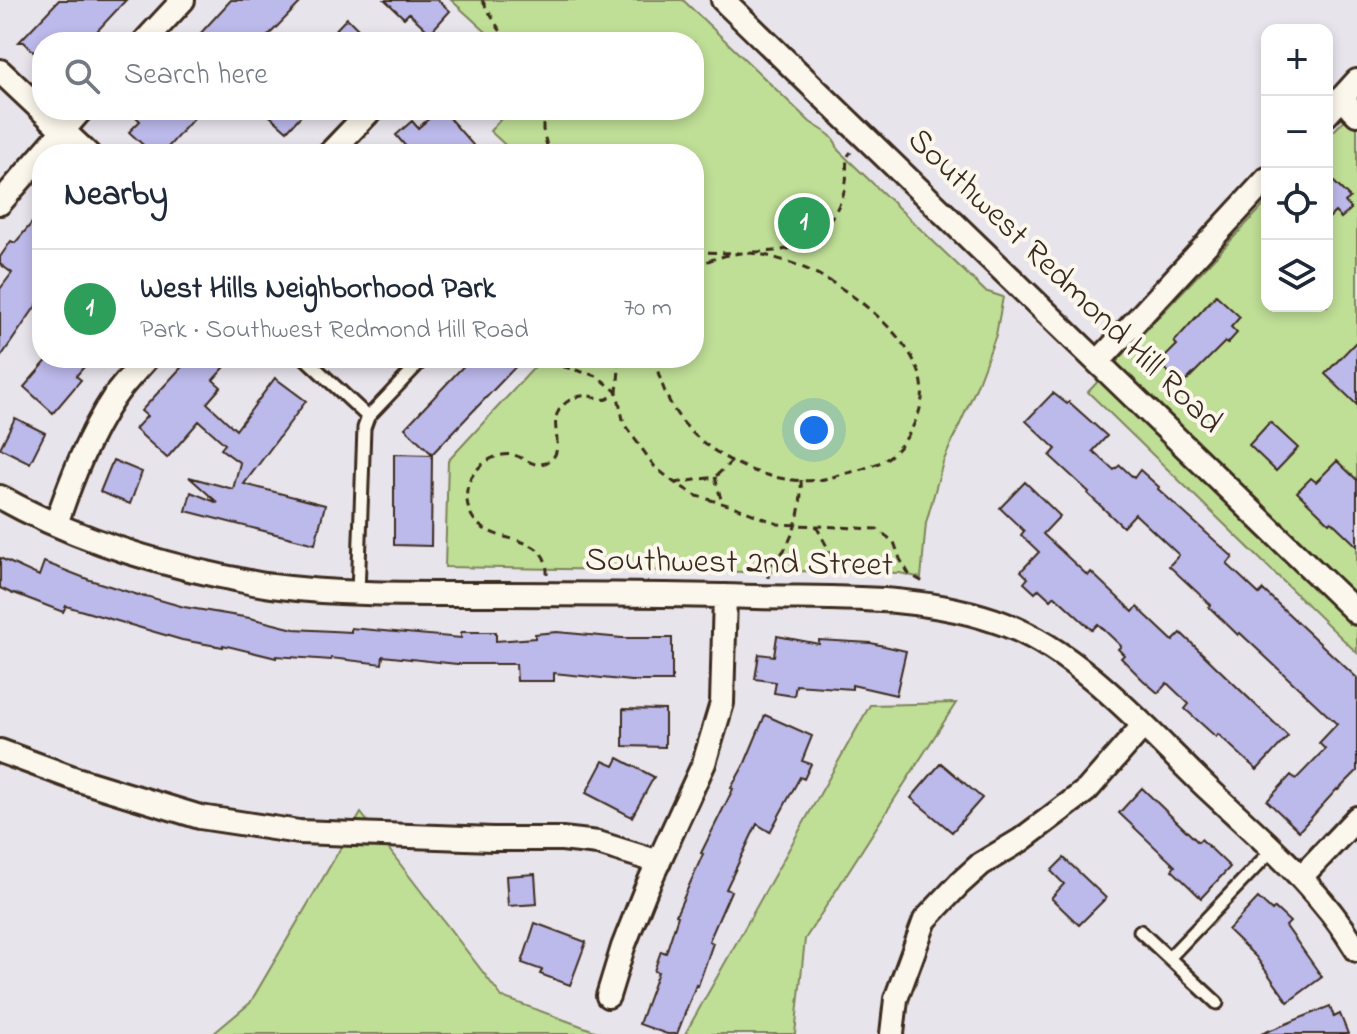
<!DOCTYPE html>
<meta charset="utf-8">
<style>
:root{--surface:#fff;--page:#f2f2f3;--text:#1f2937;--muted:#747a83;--line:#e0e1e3;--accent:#ea580c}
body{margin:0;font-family:"Indie Flower",sans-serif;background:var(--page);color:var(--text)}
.controls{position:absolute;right:24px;top:24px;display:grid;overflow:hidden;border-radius:16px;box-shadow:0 4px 12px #0003}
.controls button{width:72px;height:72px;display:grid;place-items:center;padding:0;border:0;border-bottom:2px solid var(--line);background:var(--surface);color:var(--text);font:40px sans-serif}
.you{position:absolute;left:814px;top:430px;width:28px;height:28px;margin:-20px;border:6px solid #fff;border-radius:50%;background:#1a73e8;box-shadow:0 0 0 12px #1a73e833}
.badge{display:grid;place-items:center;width:52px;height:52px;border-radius:50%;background:var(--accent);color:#fff;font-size:26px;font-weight:700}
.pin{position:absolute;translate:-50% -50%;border:4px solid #fff;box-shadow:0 2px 8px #0006}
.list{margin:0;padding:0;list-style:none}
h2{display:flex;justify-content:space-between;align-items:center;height:104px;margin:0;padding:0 32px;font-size:34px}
h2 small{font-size:26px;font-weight:400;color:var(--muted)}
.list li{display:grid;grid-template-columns:52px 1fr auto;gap:24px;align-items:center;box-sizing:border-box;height:120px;padding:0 32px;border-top:2px solid var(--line)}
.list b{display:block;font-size:30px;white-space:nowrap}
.list p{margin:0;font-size:26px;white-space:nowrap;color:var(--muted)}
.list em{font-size:26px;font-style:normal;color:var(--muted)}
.icon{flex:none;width:44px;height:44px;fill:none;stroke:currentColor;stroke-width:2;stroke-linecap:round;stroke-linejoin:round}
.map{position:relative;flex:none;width:1357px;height:1034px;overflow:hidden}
.search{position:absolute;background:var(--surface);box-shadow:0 4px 12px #0003;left:32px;top:32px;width:672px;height:88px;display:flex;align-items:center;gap:20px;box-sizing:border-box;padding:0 28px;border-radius:32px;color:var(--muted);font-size:30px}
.panel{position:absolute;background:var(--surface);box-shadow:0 4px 12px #0003;left:32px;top:144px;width:672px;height:224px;border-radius:32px}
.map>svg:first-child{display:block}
.green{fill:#bfde96;stroke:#7d845a;stroke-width:2}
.building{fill:#bcb9eb;stroke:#3b2a1e;stroke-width:2}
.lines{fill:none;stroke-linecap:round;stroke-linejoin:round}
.lane-casing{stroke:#3b2a1e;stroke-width:17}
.street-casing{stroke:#3b2a1e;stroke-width:28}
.path{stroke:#3b2a1e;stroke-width:3;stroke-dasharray:8 6;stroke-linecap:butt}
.lane{stroke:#fbf7ec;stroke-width:11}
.street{stroke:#fbf7ec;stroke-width:22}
.labels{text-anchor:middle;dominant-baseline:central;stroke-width:8;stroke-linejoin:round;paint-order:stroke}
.street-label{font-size:34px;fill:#3b2a1e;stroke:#fbf7ec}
</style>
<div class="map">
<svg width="1357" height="1034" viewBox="0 0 1357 1034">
<rect width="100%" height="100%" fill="#e8e4ec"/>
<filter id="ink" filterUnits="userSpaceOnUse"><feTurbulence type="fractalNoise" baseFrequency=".0125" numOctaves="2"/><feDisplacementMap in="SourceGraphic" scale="16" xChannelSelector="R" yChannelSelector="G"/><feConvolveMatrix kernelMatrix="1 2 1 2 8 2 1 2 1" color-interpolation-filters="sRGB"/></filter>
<g filter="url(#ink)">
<!-- green -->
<path class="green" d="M451,0H683L810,122C821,130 835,134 838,150L985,291L1003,297L996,335L976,388L943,462L926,523L921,578L900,573L807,571L749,572L445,567L448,461L543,358H694V154H515L490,131L509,110H694V42H497Z
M1357,107V653L1088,392L1267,202V306H1327V138Z
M956,703L805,939L795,1034H685L870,705Z
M361,813L502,997L603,1034H213L250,1003Z"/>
<!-- building -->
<path class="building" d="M59,0H126L87,42H42V60L24,42H19Z
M231,0H303L262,42H207L199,35Z
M385,0H438L450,11L430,33L409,13L404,18Z
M347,18L363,34L355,42H324Z
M129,110H201L162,154H153L129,132L140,121Z
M263,110H306L287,131Z
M439,110H442L481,154H412L396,135L412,121L418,128Z
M1327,175L1350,198L1345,202L1351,209L1341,218L1335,212L1327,220Z
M42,211V297L0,358V289L12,273L0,264V257L11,241L15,243Z
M1216,295L1240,317L1231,327L1237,333L1227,344L1225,342L1182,385L1159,363L1177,345L1174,342Z
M1357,341V405L1325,374Z
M49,358H92L76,376L81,380L53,413L24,387Z
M190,358H233L213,380L221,387L207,403L236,430L275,378L306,401L244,484L325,505L315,544L186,511L191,492L218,503L189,477L233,489L240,463L221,449L225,444L199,421L167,458L135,429L147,416L141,411Z
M471,358H524L432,454L405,428Z
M1053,393L1067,404L1069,402L1107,436L1093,451L1114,470L1120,465L1134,478L1140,470L1159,487L1158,489L1233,557L1227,564L1259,594L1263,590L1357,678V771L1338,790L1337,789L1299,831L1267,801L1291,775L1296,779L1325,749L1319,743L1337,724L1240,633L1238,635L1209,607L1211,605L1169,566L1179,555L1135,514L1123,527L1088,494L1089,492L1050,456L1056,449L1026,421Z
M15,418L45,433L30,463L0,448Z
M1270,422L1298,448L1276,471L1249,445Z
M394,454L432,455L431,546L394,545Z
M113,460L142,472L130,504L100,492Z
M1337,461L1357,480V546L1331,521L1329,523L1297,492L1311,478L1316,482Z
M1025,482L1060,516L1043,534L1088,576L1091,572L1133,612L1137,607L1173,641L1181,633L1288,736L1257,770L1218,734L1216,737L1185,709L1189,704L1167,683L1158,693L1143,680L1121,658L1124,655L1118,649L1121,646L1098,624L1092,630L1055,596L1051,600L1039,589L1035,593L1024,583L1028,578L1021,571L1039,552L1021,535L1024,531L1000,508Z
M0,558L39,576L44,562L90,580L145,597L146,596L184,607L250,618L294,629L351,632V628L461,638V632H496V641L535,638V634L557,632L622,638H672V681H631L554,673V681H517L516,664H457L383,656L382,664L331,658V660L276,656V658L223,645V647L182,640L66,606L63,612L14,593L13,594L0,588Z
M777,636L819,644V640L871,643L906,651L896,695L852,685V689L796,685L794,696L774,693L776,682L755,679L759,654L774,656Z
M623,709L665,710V747L623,746Z
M765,715L812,736L802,761L811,764L804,779L800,777L770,832L757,824L726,889L731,891L709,941L713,943L698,986L696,985L677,1034H667L639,1024L658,972L654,971L661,951L666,953L678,916L676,915L703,854L701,853L733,789L731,788L745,763Z
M618,758L654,777L632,817L586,793L603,761L614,766Z
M941,763L982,798L952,832L911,798Z
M1142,788L1198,842L1201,839L1230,867L1201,898L1172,870L1175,866L1119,813Z
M1064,858L1106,898L1079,925L1051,898L1064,884L1051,871Z
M535,874L537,904L508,906L506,876Z
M1258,898L1272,911L1275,908L1290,922L1286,926L1322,977L1288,1002L1256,957L1228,930Z
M535,923L586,942L570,985L540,974L542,970L522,963Z
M1330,1006L1334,1017L1340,1014L1348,1034H1261Z"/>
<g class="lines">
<defs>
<path id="lane" d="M305,358L368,417
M358,593L364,428L368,417L424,358
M1140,931L1217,1003
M1169,958L1272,850"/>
<path id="street" d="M723,0L1357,613
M144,42L183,0
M0,71L88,154
M1341,98L1357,114
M1327,114L1357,81
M329,154L371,110
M0,203L81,110
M1098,362L1267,179
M0,497C68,535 144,560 220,576C237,579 255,584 272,586C340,595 409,594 476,594C570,594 663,594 757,597C839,599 925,594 1004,624C1079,652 1146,729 1203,784C1258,836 1318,885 1357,950
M56,524C71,480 88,436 114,397C124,383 136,371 147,358
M0,751L76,779L200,817L299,832L493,839H562L598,843L659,862
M1301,877L1357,818
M608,996L623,947L646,889L704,763L722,703L725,596
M892,1034L896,999L925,920L960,883L981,864L1021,840L1087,790L1143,726"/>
</defs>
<!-- lane casing -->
<use href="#lane" class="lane-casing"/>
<!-- street casing -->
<use href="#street" class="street-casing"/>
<!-- path -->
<path class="path" d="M482,0L499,29L511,42
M543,110V130L549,154
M694,252L738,253
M754,252C766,252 779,251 792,248C819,239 842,211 846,182C847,174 846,165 847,157L851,152
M620,358L617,392L624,424L655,467L675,483L697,496L735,507L778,524L877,529L894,542L900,559L909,574L925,583
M654,358C661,384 669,408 688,428C719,462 773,485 819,480C827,479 835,476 843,474C856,471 871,467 883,461C896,453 908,438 914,424C920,412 924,398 922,383C914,340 858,296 821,276C802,266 767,253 746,253C731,253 706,260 694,268
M715,477L722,503
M675,483L715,477L732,461
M816,526L831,554
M547,575C549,524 479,553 468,506C466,497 466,490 469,482C476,466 494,452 513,455C522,456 531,466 541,464C570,458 549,427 558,412C564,401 577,394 589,396C595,397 600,401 607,399C609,398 615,394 617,392L597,376L561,366L549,358
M768,578C768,565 780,558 786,547C798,525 802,503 801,479"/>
<!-- lane -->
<use href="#lane" class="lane"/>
<!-- street -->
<use href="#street" class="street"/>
</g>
</g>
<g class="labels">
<!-- street labels -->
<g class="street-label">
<text transform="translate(1064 282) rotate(44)">Southwest Redmond Hill Road</text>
<text transform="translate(739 564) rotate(1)">Southwest 2nd Street</text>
</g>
</g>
</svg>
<div class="controls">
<button>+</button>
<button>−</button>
<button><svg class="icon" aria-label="locate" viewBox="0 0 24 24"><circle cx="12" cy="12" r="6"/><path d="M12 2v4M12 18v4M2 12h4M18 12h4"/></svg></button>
<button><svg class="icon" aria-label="layers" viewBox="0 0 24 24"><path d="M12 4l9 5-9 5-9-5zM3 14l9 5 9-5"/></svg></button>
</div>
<div class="you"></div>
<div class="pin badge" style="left:804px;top:223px;background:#2e9e5b">1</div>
<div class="search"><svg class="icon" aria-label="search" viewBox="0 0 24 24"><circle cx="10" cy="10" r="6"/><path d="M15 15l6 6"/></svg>Search here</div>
<section class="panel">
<h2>Nearby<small></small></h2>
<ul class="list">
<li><span class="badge" style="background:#2e9e5b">1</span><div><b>West Hills Neighborhood Park</b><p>Park · Southwest Redmond Hill Road</p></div><em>70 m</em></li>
</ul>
</section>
</div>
